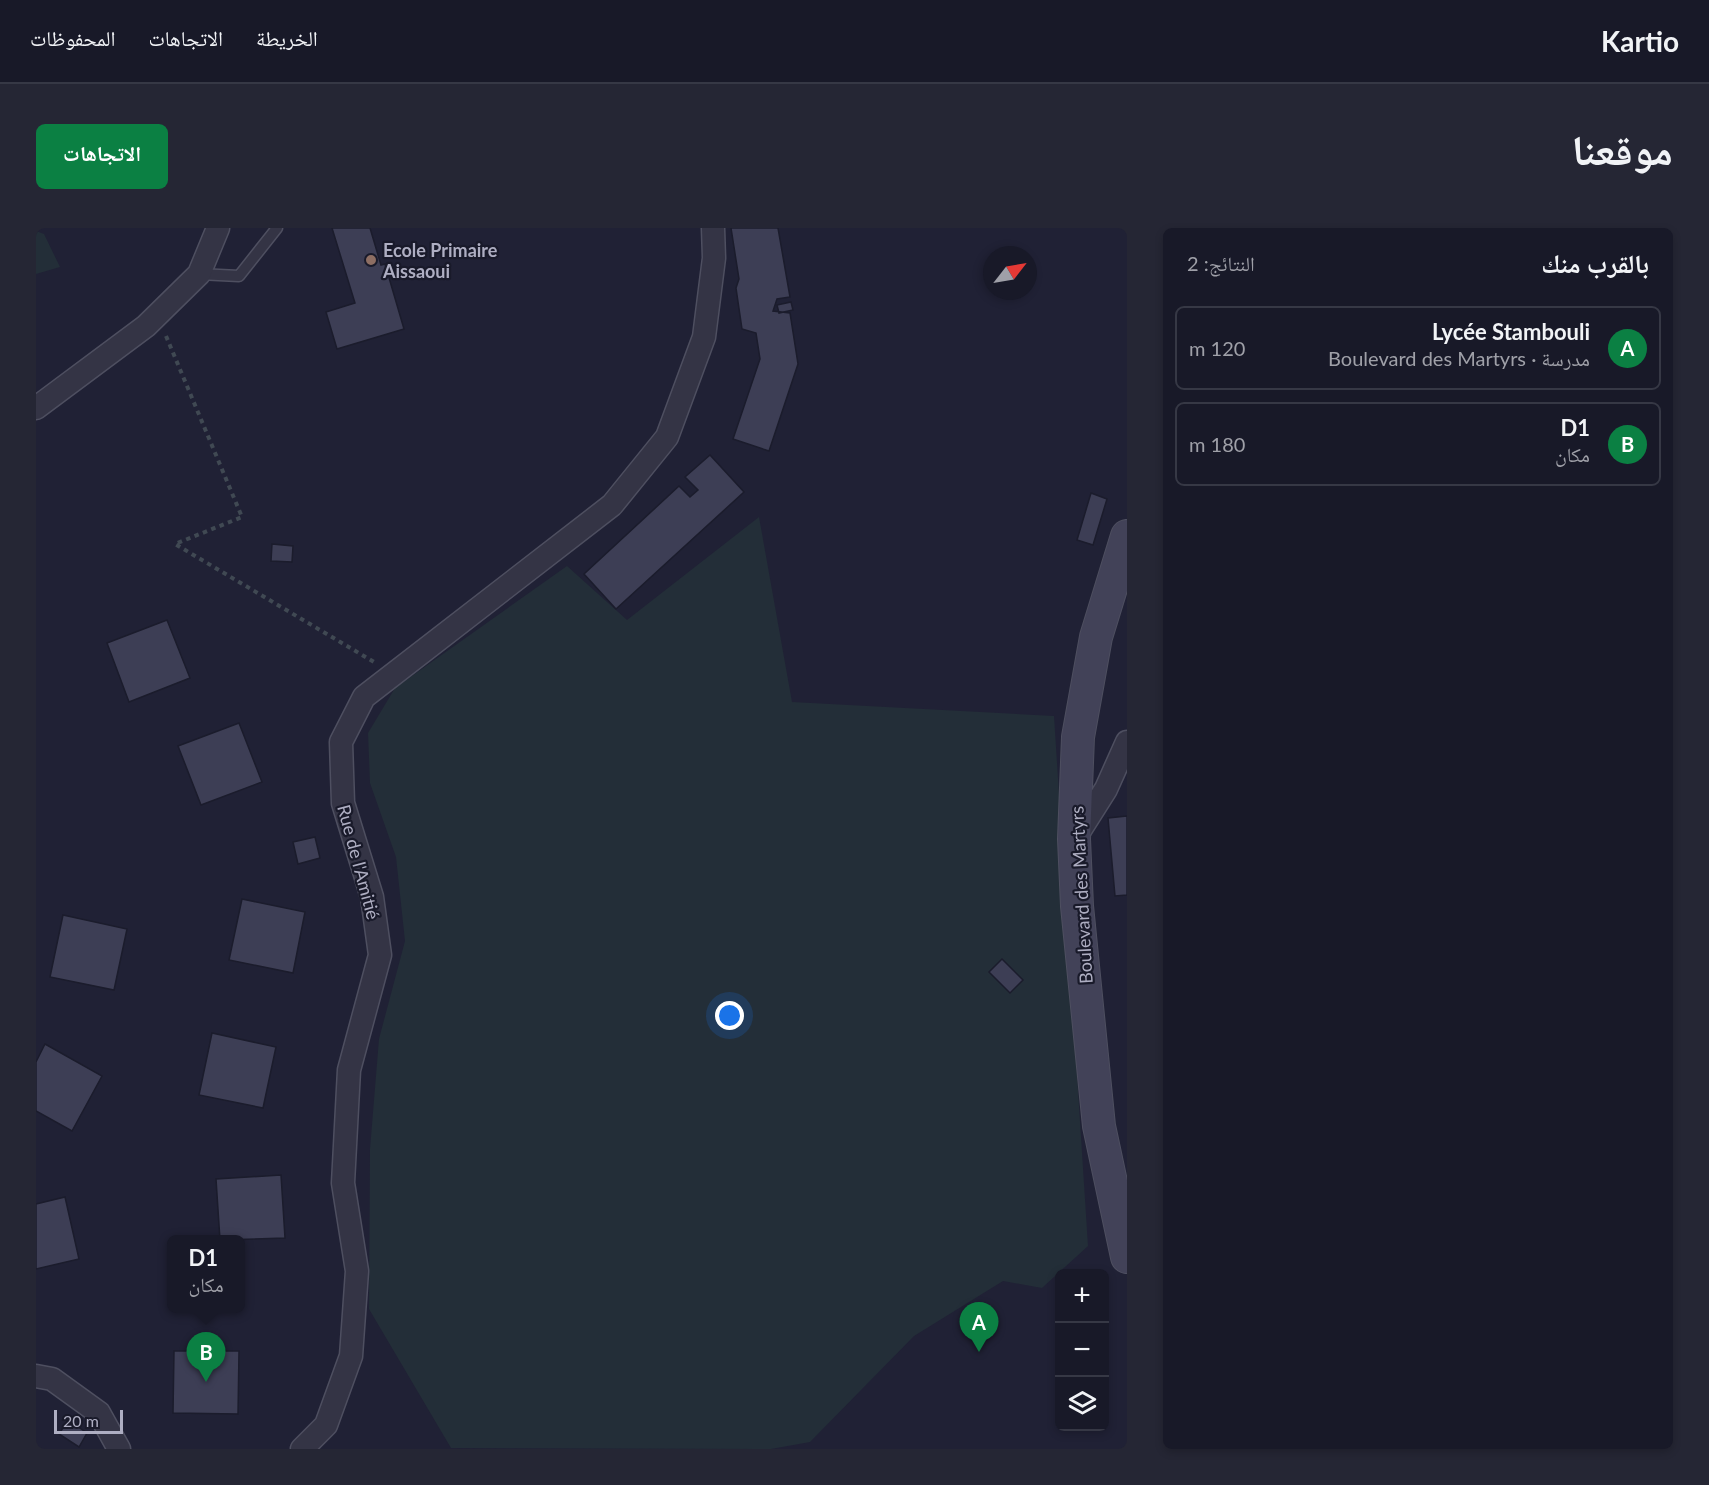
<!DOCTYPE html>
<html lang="ar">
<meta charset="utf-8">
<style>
:root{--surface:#181928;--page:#252634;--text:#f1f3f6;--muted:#9fa0a8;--line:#363845;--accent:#0b8043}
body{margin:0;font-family:Lato,"Noto Naskh Arabic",sans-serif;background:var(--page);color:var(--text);direction:rtl}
.controls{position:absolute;right:18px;bottom:18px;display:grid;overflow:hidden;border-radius:9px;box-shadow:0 3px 9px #0003}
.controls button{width:54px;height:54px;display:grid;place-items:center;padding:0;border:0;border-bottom:2px solid var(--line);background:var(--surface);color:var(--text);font:30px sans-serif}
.compass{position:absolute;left:947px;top:18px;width:54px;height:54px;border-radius:50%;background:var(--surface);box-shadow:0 3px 9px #0003;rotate:59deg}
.scale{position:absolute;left:18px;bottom:15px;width:69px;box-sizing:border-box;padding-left:6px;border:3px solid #aeaec2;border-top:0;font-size:16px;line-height:21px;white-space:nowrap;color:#aeaec2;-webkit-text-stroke:4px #191a2a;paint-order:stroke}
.you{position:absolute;left:694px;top:788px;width:21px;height:21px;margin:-15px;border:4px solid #fff;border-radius:50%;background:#1a73e8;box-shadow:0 0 0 9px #1a73e833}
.badge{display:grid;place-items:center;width:39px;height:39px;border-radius:50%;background:var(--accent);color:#fff;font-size:20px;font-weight:700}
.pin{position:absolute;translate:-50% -50px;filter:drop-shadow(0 2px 3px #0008)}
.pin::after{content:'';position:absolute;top:32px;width:21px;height:18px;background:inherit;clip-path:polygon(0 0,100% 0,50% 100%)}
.popup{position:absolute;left:131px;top:1007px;width:78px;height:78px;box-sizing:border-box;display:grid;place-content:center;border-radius:9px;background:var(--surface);filter:drop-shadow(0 2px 4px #0005);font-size:20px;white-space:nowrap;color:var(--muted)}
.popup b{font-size:22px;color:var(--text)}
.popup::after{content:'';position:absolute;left:50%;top:100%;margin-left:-12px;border:12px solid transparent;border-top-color:var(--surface)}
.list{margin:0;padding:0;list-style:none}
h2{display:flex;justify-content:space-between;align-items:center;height:78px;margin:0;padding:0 24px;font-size:26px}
h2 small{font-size:20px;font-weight:400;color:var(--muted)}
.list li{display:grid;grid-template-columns:39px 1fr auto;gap:18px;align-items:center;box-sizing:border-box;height:84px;margin:0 12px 12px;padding:0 12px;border:2px solid var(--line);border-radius:9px}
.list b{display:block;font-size:22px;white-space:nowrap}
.list p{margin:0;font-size:20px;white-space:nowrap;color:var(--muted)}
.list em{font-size:20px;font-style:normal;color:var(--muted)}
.icon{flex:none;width:33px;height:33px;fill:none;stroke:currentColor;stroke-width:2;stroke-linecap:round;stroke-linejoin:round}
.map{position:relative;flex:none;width:1091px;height:1221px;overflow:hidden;direction:ltr;border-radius:9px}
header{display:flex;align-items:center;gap:36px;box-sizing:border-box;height:84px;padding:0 30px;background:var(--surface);border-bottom:2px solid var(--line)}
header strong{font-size:28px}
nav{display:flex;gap:33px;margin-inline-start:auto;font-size:21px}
.intro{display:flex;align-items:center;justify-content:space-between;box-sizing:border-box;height:144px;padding:0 36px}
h1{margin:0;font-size:42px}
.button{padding:15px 27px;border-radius:9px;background:var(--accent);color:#fff;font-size:21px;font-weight:700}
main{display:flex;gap:36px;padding:0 36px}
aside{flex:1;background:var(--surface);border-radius:9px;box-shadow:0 3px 9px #0003}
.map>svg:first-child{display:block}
.green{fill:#232e38}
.building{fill:#3d3e55;stroke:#1b1c2c;stroke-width:1.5}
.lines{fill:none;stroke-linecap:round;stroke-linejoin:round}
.lane-casing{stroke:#4e4f60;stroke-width:13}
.street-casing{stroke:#4e4f60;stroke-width:25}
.secondary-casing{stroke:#4e4f60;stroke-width:34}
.path{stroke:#404953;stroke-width:4;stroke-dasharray:4.5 4.5;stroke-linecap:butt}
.lane{stroke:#343445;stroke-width:10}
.street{stroke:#343445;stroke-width:22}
.secondary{stroke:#424258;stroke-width:32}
.education-dot{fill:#8d6e63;stroke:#191a2a;stroke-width:2}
.labels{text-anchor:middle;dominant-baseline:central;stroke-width:4.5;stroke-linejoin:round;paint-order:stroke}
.poi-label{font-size:18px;font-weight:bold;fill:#aeaec2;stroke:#191a2a;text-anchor:start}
.street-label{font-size:18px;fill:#aeaec2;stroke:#191a2a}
</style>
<header>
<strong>Kartio</strong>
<nav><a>الخريطة</a><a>الاتجاهات</a><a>المحفوظات</a></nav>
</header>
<div class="intro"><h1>موقعنا</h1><a class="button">الاتجاهات</a></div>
<main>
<aside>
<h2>بالقرب منك<small>النتائج: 2</small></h2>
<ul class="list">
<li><span class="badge">A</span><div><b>Lycée Stambouli</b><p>مدرسة · Boulevard des Martyrs</p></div><em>120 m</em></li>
<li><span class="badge">B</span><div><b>D1</b><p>مكان</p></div><em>180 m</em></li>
</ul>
</aside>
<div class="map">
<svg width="1091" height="1221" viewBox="0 0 1091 1221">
<rect width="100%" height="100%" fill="#202135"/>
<!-- green -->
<path class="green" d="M0,3L8,6L24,39L0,46Z
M723,289L756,474L1018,488L1052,1018L1006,1060L967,1053L878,1108L774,1214L735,1221L415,1220L333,1081L334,921L343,811L369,713L360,629L334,555L332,505L359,460L531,338L591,392Z"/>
<!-- building -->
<path class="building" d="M296,0H334L345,37L349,36L368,101L301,121L290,84L319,75Z
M695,0H742L754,69L741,71L737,83L754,85L762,136L733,223L697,211L724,131L720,105L706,101L700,60L703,51Z
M755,74L757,82L743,85L741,77Z
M674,227L708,264L580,381L548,346L643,258L654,269L662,262L649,249Z
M1055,265L1071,271L1057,317L1041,312Z
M236,316L257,318L256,334L235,333Z
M131,392L154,450L93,474L71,415Z
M203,495L226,554L165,577L142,518Z
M1091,588V667L1079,668L1072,590Z
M279,609L284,630L262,636L257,614Z
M206,671L269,684L257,745L193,732Z
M27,687L91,701L78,762L14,749Z
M966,731L987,752L974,765L953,744Z
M176,805L240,819L227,880L163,867Z
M9,816L66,848L36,903L0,883V834Z
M245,947L249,1010L184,1012L180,951Z
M29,969L43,1031L0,1041V976Z
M138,1123H203L202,1186L137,1185Z
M32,1192L51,1205L43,1219L23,1206Z"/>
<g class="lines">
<defs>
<path id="lane" d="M163,46L203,48L241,0"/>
<path id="street" d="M0,180L110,98L163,46L182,0
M1039,610L1070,561L1091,514
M0,1148L16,1151L63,1185L83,1221
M266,1221L290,1197L315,1128L321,1043L307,955L313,842L344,727L336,669L307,575L305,514L328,469L576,277L631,209L668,109L678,30L677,0"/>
<path id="secondary" d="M1091,308L1060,409L1042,509L1038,611L1041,678L1063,898L1091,1029"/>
</defs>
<!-- lane casing -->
<use href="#lane" class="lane-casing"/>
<!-- street casing -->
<use href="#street" class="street-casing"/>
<!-- secondary casing -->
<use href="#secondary" class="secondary-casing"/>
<!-- path -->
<path class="path" d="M130,108L206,289L139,316L338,434"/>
<!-- lane -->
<use href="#lane" class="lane"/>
<!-- street -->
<use href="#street" class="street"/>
<!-- secondary -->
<use href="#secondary" class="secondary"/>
</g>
<!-- markers -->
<circle class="education-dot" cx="335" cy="32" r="6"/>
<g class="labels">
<!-- poi labels -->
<g class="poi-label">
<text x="347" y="22">Ecole Primaire<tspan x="347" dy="21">Aissaoui</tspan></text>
</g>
<!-- street labels -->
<g class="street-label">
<text transform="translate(323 634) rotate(75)">Rue de l'Amitié</text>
<text transform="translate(1045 667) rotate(-93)">Boulevard des Martyrs</text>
</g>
</g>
</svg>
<div class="controls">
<button>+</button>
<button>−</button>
<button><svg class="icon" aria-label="layers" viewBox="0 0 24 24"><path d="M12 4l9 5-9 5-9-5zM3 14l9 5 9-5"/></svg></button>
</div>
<svg class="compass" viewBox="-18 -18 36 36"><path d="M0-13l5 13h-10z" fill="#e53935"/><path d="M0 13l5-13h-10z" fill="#9fa0a8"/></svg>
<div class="scale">20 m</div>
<div class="you"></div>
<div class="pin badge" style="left:943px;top:1124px">A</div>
<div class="pin badge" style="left:170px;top:1154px">B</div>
<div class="popup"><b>D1</b>مكان</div>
</div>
</main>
